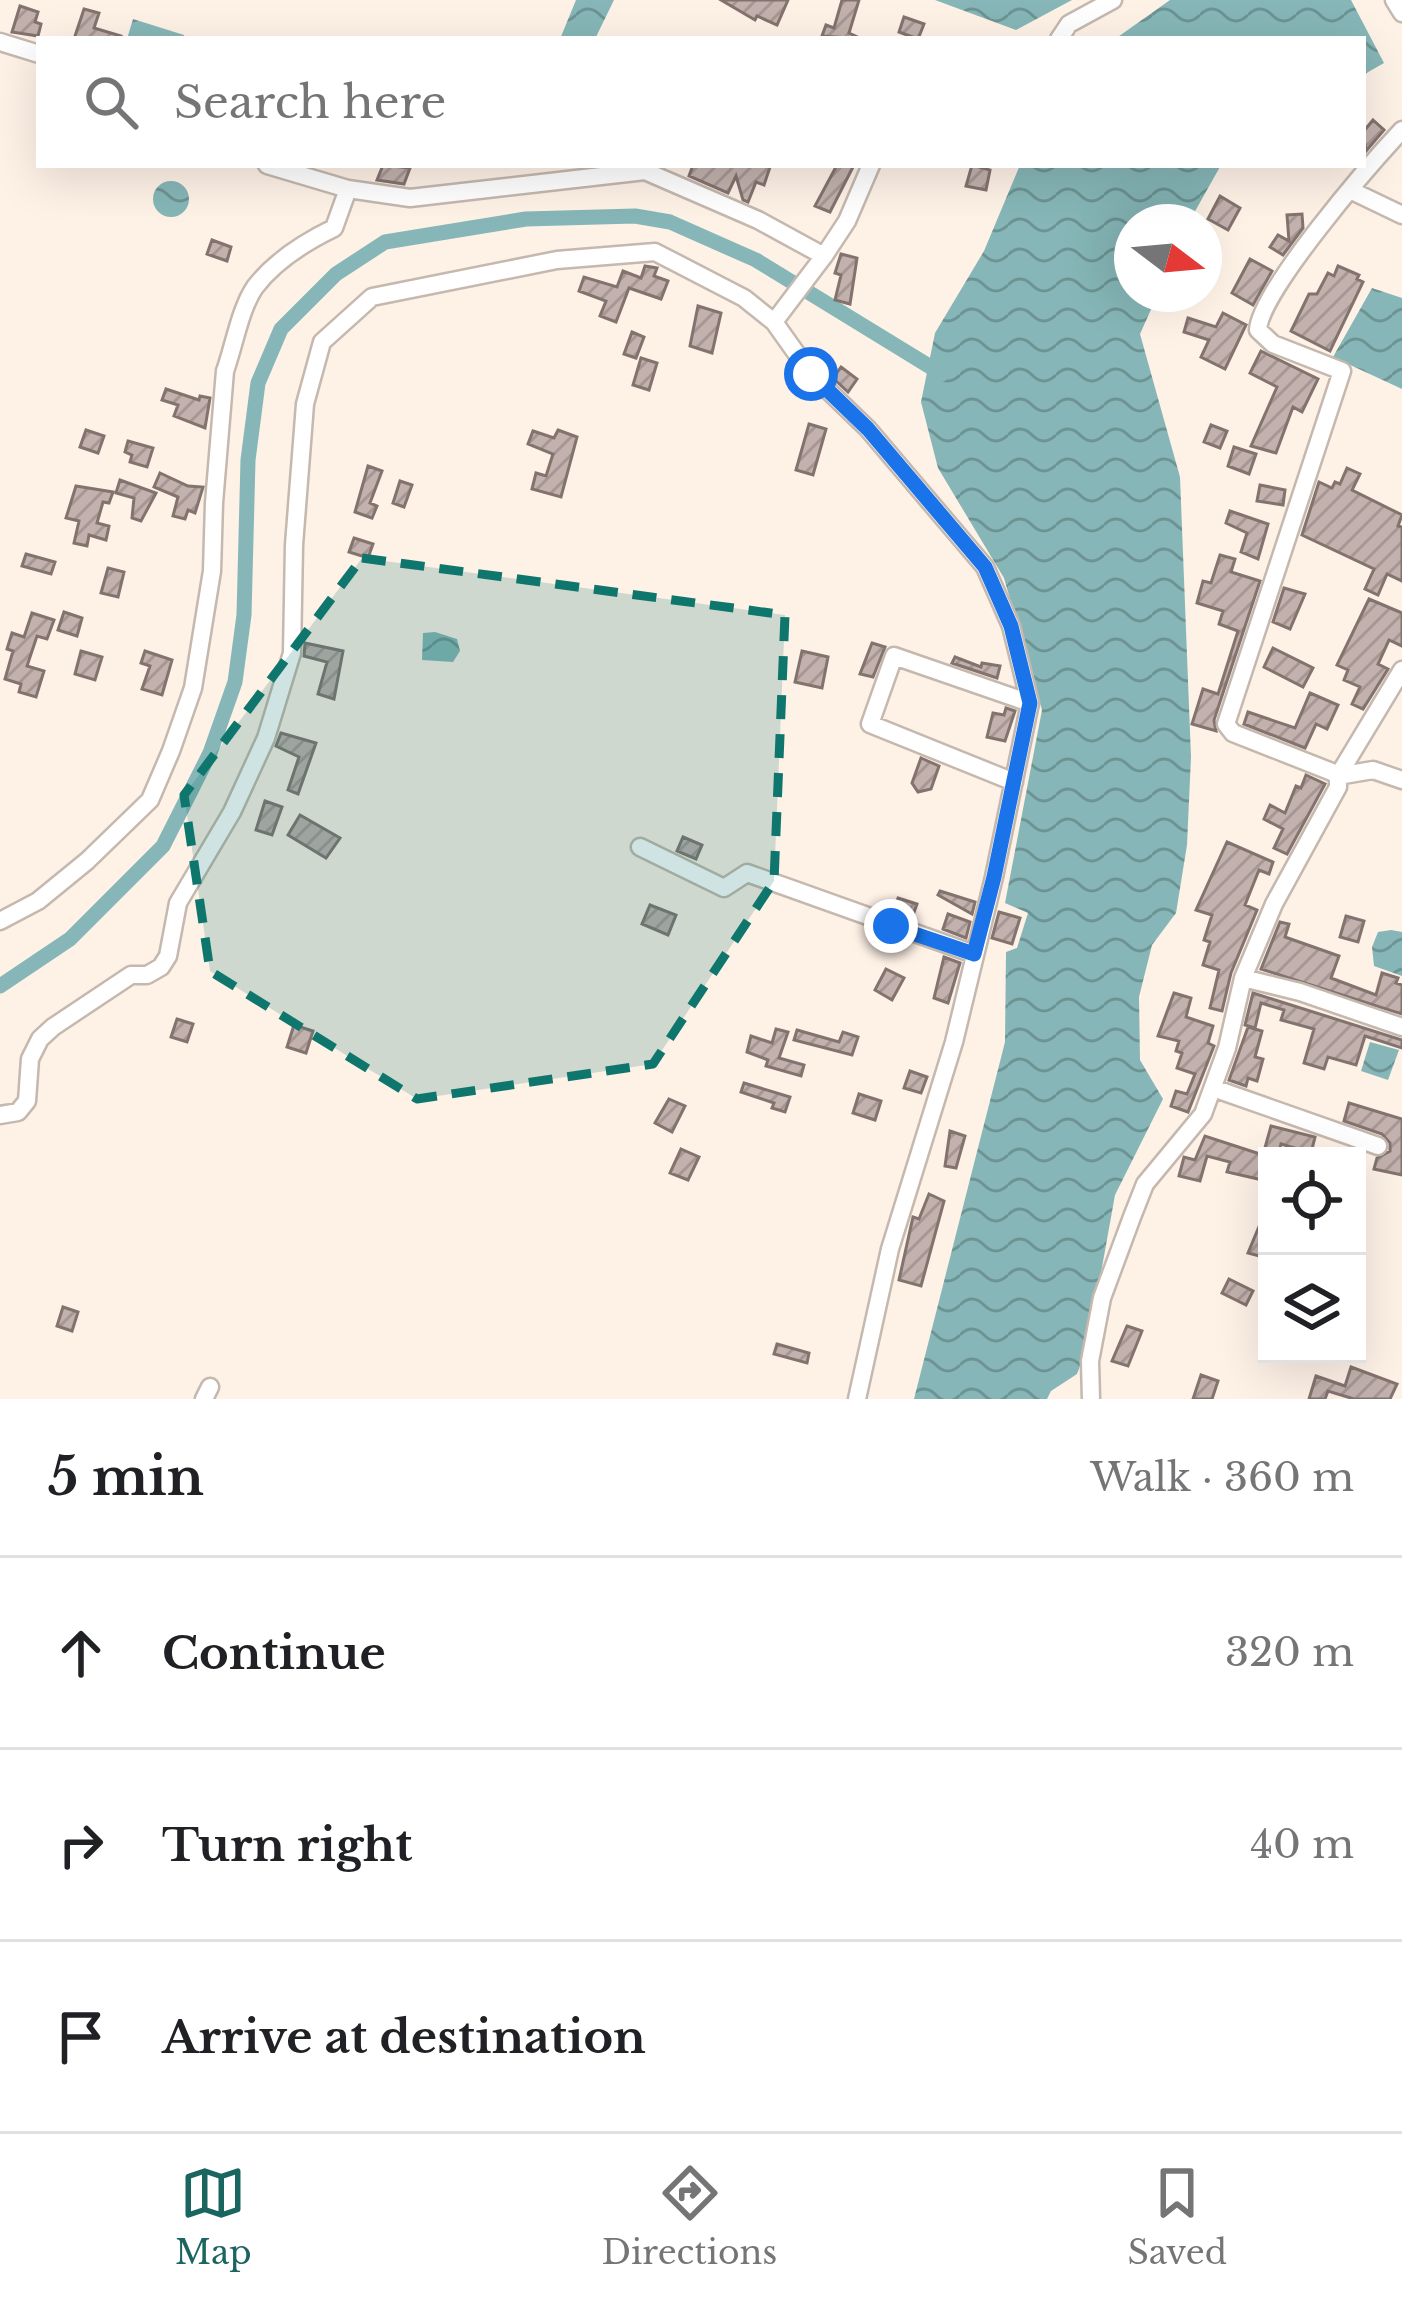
<!DOCTYPE html>
<meta charset="utf-8">
<style>
:root{--surface:#fff;--page:#f2f2f2;--text:#202124;--muted:#757577;--line:#e0e0e0;--accent:#1a655f}
body{margin:0;font-family:"Libre Baskerville",serif;background:var(--page);color:var(--text)}
.controls{position:absolute;right:36px;bottom:36px;display:grid;overflow:hidden;border-radius:0px;box-shadow:0 12px 48px #0002}
.controls button{width:108px;height:108px;display:grid;place-items:center;padding:0;border:0;border-bottom:3px solid var(--line);background:var(--surface);color:var(--text);font:60px sans-serif}
.compass{position:absolute;left:1114px;top:204px;width:108px;height:108px;border-radius:50%;background:var(--surface);box-shadow:0 12px 48px #0002;rotate:106deg}
.stop{position:absolute;width:36px;height:36px;margin:-27px;border:9px solid #1a73e8;border-radius:50%;background:#fff}
.stop.end{background:#1a73e8;border-color:#fff;box-shadow:0 3px 12px #0008}
.list{margin:0;padding:0;list-style:none}
h2{display:flex;justify-content:space-between;align-items:center;height:156px;margin:0;padding:0 48px;font-size:51px}
h2 small{font-size:39px;font-weight:400;color:var(--muted)}
.list li{display:grid;grid-template-columns:78px 1fr auto;gap:36px;align-items:center;box-sizing:border-box;height:192px;padding:0 48px;border-top:3px solid var(--line)}
.list b{display:block;font-size:45px;white-space:nowrap}
.list em{font-size:39px;font-style:normal;color:var(--muted)}
.icon{flex:none;width:66px;height:66px;fill:none;stroke:currentColor;stroke-width:2;stroke-linecap:round;stroke-linejoin:round}
.map{position:relative;flex:none;width:1402px;height:1399px;overflow:hidden}
.search{position:absolute;background:var(--surface);box-shadow:0 12px 48px #0002;left:36px;right:36px;top:36px;height:132px;display:flex;align-items:center;gap:30px;box-sizing:border-box;padding:0 42px;border-radius:0px;color:var(--muted);font-size:45px}
.sheet{height:732px;background:var(--surface)}
nav{display:flex;justify-content:space-around;align-items:center;box-sizing:border-box;height:168px;border-top:3px solid var(--line);background:var(--surface);font-size:33px;color:var(--muted)}
nav a{display:grid;justify-items:center;gap:6px}
nav .on{color:var(--accent)}
.map>svg:first-child{display:block}
.water{fill:url(#water-waves)}
.lines{fill:none;stroke-linecap:round;stroke-linejoin:round}
.canal{stroke:#86b6b7;stroke-width:15}
.building{fill:url(#building-hatch);stroke:#83736f;stroke-width:3}
.minor-casing{stroke:#c5b8ae;stroke-width:21}
.minor{stroke:#fff;stroke-width:16}
.route{stroke:#1a73e8;stroke-width:15}
.marked{fill:#0f766e;fill-opacity:0.2;stroke:#0f766e;stroke-width:9;stroke-dasharray:24 15;stroke-linejoin:round}
</style>
<div class="map">
<svg width="1402" height="1399" viewBox="0 0 1402 1399">
<defs>
<pattern id="water-waves" width="16" height="10" patternUnits="userSpaceOnUse" patternTransform="scale(3)"><rect width="16" height="10" fill="#86b6b7"/><path d="M0 5q4-4 8 0t8 0" fill="none" stroke="#6d9393"/></pattern>
<pattern id="building-hatch" width="6" height="6" patternUnits="userSpaceOnUse" patternTransform="scale(3)"><rect width="6" height="6" fill="#c2b1ad"/><path d="M-1 1l2-2M0 6l6-6M5 7l2-2" fill="none" stroke="#a69794"/></pattern>
</defs>
<rect width="100%" height="100%" fill="#fef1e6"/>
<!-- water -->
<path class="water" d="M576,0H614L595,39H560Z
M935,0H1072L1016,30Z
M1170,0H1351L1384,63L1363,75V39H1115Z
M133,19L184,35L185,39H127Z
M1020,165H1221L1189,222H1132V294H1158L1140,334L1180,477L1191,757L1187,845L1176,913L1152,945L1139,997L1140,1060L1163,1099L1115,1195L1088,1345L1077,1374L1051,1391L1047,1399H914L1005,1042L1006,952L1017,948L1028,913L1005,903L1042,710L1004,578L938,468L921,402L935,333L984,251Z
M153 199a18 18 0 1 1 36 0a18 18 0 1 1-36 0Z
M1372,288L1402,298V389L1333,357Z
M435,632L457,639L460,651L453,662L422,660L423,633Z
M1391,930L1402,932V976L1374,966L1372,947L1378,932Z
M1370,1042L1399,1050L1388,1080L1361,1071Z"/>
<g class="lines">
<!-- canal -->
<path class="canal" d="M0,986L70,939L163,846L210,753L235,682L244,615L248,460L258,383L281,329L336,274L385,242L526,219L635,216L670,222L756,260L942,374"/>
</g>
<!-- building -->
<path class="building" d="M721,0H788L777,25L757,16L755,20Z
M842,0H859L849,33L862,39L822,36L826,25L834,28Z
M20,6L38,12L35,22L41,24L38,36L12,32Z
M84,9L99,13L94,28L121,36L120,39H74Z
M904,17L924,24L918,39L899,32Z
M1373,120L1384,130L1366,151L1363,132Z
M383,165L410,168L404,184L377,180Z
M693,165H763L770,167L764,185L756,182L748,202L743,200L736,176L728,193L689,176Z
M837,165H854L830,212L815,206Z
M972,165L990,170L986,190L966,186Z
M1220,196L1240,208L1228,230L1208,219Z
M1302,214L1303,228L1283,255L1270,247L1278,235L1289,241L1287,215Z
M212,240L231,247L227,261L207,254Z
M841,254L857,258L850,304L835,300L841,275L835,273Z
M1250,259L1272,271L1253,305L1232,293Z
M645,266L657,268L654,276L668,281L661,299L629,288L616,322L600,316L606,301L579,291L584,277L617,287L623,271L641,278Z
M1338,266L1359,275L1357,279L1363,282L1330,351L1291,331L1309,294H1317L1328,273L1334,276Z
M698,306L721,313L712,353L690,346Z
M1223,313L1246,325L1225,369L1201,357L1209,340L1184,332L1188,318L1216,327Z
M632,332L644,337L636,358L624,354Z
M1261,351L1318,379L1302,412L1293,407L1276,453L1251,446L1277,387L1250,373Z
M641,358L657,363L649,390L633,385Z
M841,367L857,379L848,392L833,378Z
M166,389L199,400L200,396L210,398L205,428L174,416L178,405L162,400Z
M809,424L826,429L813,475L796,470Z
M1211,425L1227,431L1220,448L1204,442Z
M86,430L104,436L98,453L80,447Z
M558,430L577,437L561,497L532,489L536,473L546,476L553,454L528,444L533,431L554,438Z
M128,441L153,448L147,467L130,462L132,455L125,452Z
M1234,447L1256,454L1249,474L1228,466Z
M368,466L382,471L370,503L377,506L372,518L355,512Z
M1347,468L1360,474L1352,490L1402,515L1398,526L1402,527V581L1387,574L1378,595L1365,589L1374,569L1302,535L1319,482L1332,488L1335,482L1340,484Z
M160,473L188,486L203,487L195,513L188,510L185,519L173,516L178,497L154,487Z
M120,480L156,493L141,521L132,518L134,498L116,493Z
M400,481L412,485L404,507L393,503Z
M1260,485L1285,490L1283,505L1257,501Z
M76,486L113,492L109,503L103,502L97,523L109,526L106,540L89,535L87,546L74,543L79,521L66,518Z
M1230,511L1268,524L1258,559L1241,552L1247,533L1226,523Z
M354,538L373,544L368,558L349,552Z
M26,554L55,562L51,574L22,566Z
M1220,555L1235,559L1231,572L1260,581L1214,720L1216,731L1192,724L1203,689L1218,694L1238,631L1219,624L1223,611L1197,603L1203,581L1211,583Z
M108,568L124,572L118,597L101,593Z
M1284,588L1305,594L1290,629L1273,622Z
M1369,599L1402,613V646L1389,640L1378,664L1388,669L1363,709L1352,704L1360,687L1344,680L1348,670L1337,665Z
M64,612L82,618L77,636L58,630Z
M32,613L54,620L47,639L37,636L27,666L44,671L36,697L19,692L21,684L5,679L13,651L7,649L12,633L24,637Z
M305,643L343,651L334,699L318,694L327,662L304,656Z
M872,643L885,647L873,677L860,674Z
M1273,648L1313,668L1303,687L1264,667Z
M81,651L102,657L95,680L75,674Z
M145,651L172,660L162,695L142,689L150,666L141,663Z
M802,651L828,657L822,688L795,682Z
M955,657L981,667L982,663L1000,666L997,678L952,663Z
M1310,693L1338,705L1327,729L1316,724L1305,748L1244,724L1248,712L1295,728Z
M1006,708L1015,711L1005,741L987,737L993,713L1004,715Z
M281,733L316,743L298,794L288,790L299,757L276,746Z
M921,758L939,766L931,789L918,792L912,783Z
M1306,775L1325,784L1287,854L1274,848L1283,829L1264,819L1270,805L1285,813L1296,786L1301,788Z
M265,801L282,807L272,835L256,830Z
M300,815L340,838L326,858L288,835Z
M683,837L702,845L696,859L677,851Z
M1227,842L1273,862L1269,874L1259,870L1245,905L1257,910L1231,973L1222,1011L1210,1008L1219,970L1203,965L1210,942L1204,940L1212,915L1196,910Z
M940,891L975,902L972,914L938,895Z
M898,898L917,904L912,918L893,912Z
M650,905L676,915L668,935L642,924Z
M999,912L1020,918L1012,944L992,938Z
M948,914L970,922L966,938L943,929Z
M1346,916L1364,921L1358,942L1340,937Z
M1280,922L1289,924L1285,937L1339,956L1331,978L1376,995L1382,973L1398,978L1396,983L1402,985V1014L1261,969Z
M944,957L960,963L948,1003L934,998Z
M886,969L904,978L892,1000L875,990Z
M1174,993L1191,998L1186,1017L1213,1026L1208,1043L1214,1046L1188,1112L1171,1106L1176,1091L1187,1094L1195,1074L1177,1068L1182,1053L1176,1051L1179,1041L1158,1036Z
M1253,993L1402,1040V1048L1365,1036L1356,1065L1328,1057L1324,1069L1304,1063L1314,1029L1281,1020L1284,1010L1261,1003L1255,1028L1245,1025Z
M177,1019L193,1024L187,1042L171,1037Z
M294,1025L313,1031L306,1053L287,1047Z
M1248,1027L1262,1031L1255,1057L1263,1059L1257,1081L1248,1078L1246,1086L1229,1080Z
M776,1029L788,1032L779,1058L804,1065L801,1076L766,1066L768,1060L747,1052L751,1036L772,1043Z
M797,1030L839,1042L843,1032L858,1037L852,1055L794,1040Z
M910,1071L927,1077L921,1093L904,1088Z
M744,1083L790,1097L785,1112L772,1108L774,1103L741,1092Z
M859,1094L881,1101L875,1120L853,1113Z
M669,1099L685,1106L672,1132L655,1123Z
M1349,1103L1402,1119V1175L1374,1169L1377,1158L1390,1151V1143L1382,1134L1344,1121Z
M1271,1126L1315,1137L1311,1153L1281,1144L1278,1156H1266L1267,1181L1227,1172L1230,1162L1207,1156L1200,1181L1179,1176L1184,1157L1195,1160L1205,1136L1263,1155Z
M950,1131L965,1136L956,1168L945,1166Z
M681,1149L699,1157L688,1180L670,1173Z
M929,1194L944,1201L921,1286L899,1280L913,1217L919,1219Z
M1265,1212L1267,1242L1263,1257L1248,1253Z
M1229,1279L1253,1291L1246,1305L1222,1293Z
M63,1307L78,1312L72,1331L57,1326Z
M1127,1326L1142,1331L1128,1366L1112,1361Z
M777,1344L809,1353L807,1363L774,1354Z
M1351,1367L1397,1384L1390,1399H1354L1328,1391L1325,1399H1309L1316,1376L1345,1386Z
M1201,1375L1218,1381L1212,1399H1193Z"/>
<g class="lines">
<defs>
<path id="minor" d="M1394,0L1402,13
M1059,39L1069,24L1113,0
M0,42L39,54
M267,165L348,189
M1350,190L1402,215
M774,322L824,256
M1338,776L1402,670
M1338,776L1373,770L1402,780
M1014,782L870,724L894,656L1030,703
M640,847L724,888L747,873L974,954
M0,921L38,901L87,861L150,800L171,751L193,688L212,571L214,503L225,371C234,346 240,309 255,287C275,261 305,242 334,228L348,189L410,198L645,171L758,220L824,256L847,221L871,165
M1243,978L1300,992L1402,1027
M1213,1088L1378,1146
M0,1115L18,1112L27,1101L30,1059L40,1039L53,1027L131,975H147L161,967L168,956L178,903L232,812L266,738L292,653L294,545L305,404L322,342L372,297L557,260L655,252L744,298L774,322L811,374L868,429L985,567L1011,626L1030,703L994,877L954,1042L890,1249L857,1399
M204,1399L210,1387
M1091,1399L1090,1361L1102,1298L1132,1217L1145,1184L1203,1114L1227,1048L1243,978L1274,904L1338,787V776L1332,772L1233,733L1226,724L1342,371L1273,344L1258,330C1260,291 1371,163 1402,130"/>
</defs>
<!-- minor casing -->
<use href="#minor" class="minor-casing"/>
<!-- minor -->
<use href="#minor" class="minor"/>
</g>
<g class="lines">
<!-- route -->
<path class="route" d="M811,374L868,429L985,567L1011,626L1030,703L994,877L974,954L891,926"/>
</g>
<!-- marked area -->
<path class="marked" d="M362,558L785,615L774,881L653,1064L417,1099L210,971L184,795Z"/>
</svg>
<div class="controls">
<button><svg class="icon" aria-label="locate" viewBox="0 0 24 24"><circle cx="12" cy="12" r="6"/><path d="M12 2v4M12 18v4M2 12h4M18 12h4"/></svg></button>
<button><svg class="icon" aria-label="layers" viewBox="0 0 24 24"><path d="M12 4l9 5-9 5-9-5zM3 14l9 5 9-5"/></svg></button>
</div>
<svg class="compass" viewBox="-18 -18 36 36"><path d="M0-13l5 13h-10z" fill="#e53935"/><path d="M0 13l5-13h-10z" fill="#757577"/></svg>
<div class="stop" style="left:811px;top:374px"></div>
<div class="stop end" style="left:891px;top:926px"></div>
<div class="search"><svg class="icon" aria-label="search" viewBox="0 0 24 24"><circle cx="10" cy="10" r="6"/><path d="M15 15l6 6"/></svg>Search here</div>
</div>
<section class="sheet">
<h2>5 min<small>Walk · 360 m</small></h2>
<ul class="list">
<li><svg class="icon" aria-label="ahead" viewBox="0 0 24 24"><path d="M12 20V5M6 11l6-6 6 6"/></svg><div><b>Continue</b></div><em>320 m</em></li>
<li><svg class="icon" aria-label="right" viewBox="0 0 24 24"><path d="M7 20v-9h11M14 6l5 5-5 5"/></svg><div><b>Turn right</b></div><em>40 m</em></li>
<li><svg class="icon" aria-label="arrive" viewBox="0 0 24 24"><path d="M6 21V4h12l-3 4 3 4H6"/></svg><div><b>Arrive at destination</b></div></li>
</ul>
</section>
<nav>
<a class="on"><svg class="icon" aria-label="map" viewBox="0 0 24 24"><path d="M3 6l6-2 6 2 6-2v14l-6 2-6-2-6 2zM9 4v14M15 6v14"/></svg>Map</a>
<a><svg class="icon" aria-label="directions" viewBox="0 0 24 24"><path d="M12 3l9 9-9 9-9-9zM9 14v-3h6M13 9l2 2-2 2"/></svg>Directions</a>
<a><svg class="icon" aria-label="saved" viewBox="0 0 24 24"><path d="M7 4h10v16l-5-4-5 4z"/></svg>Saved</a>
</nav>
